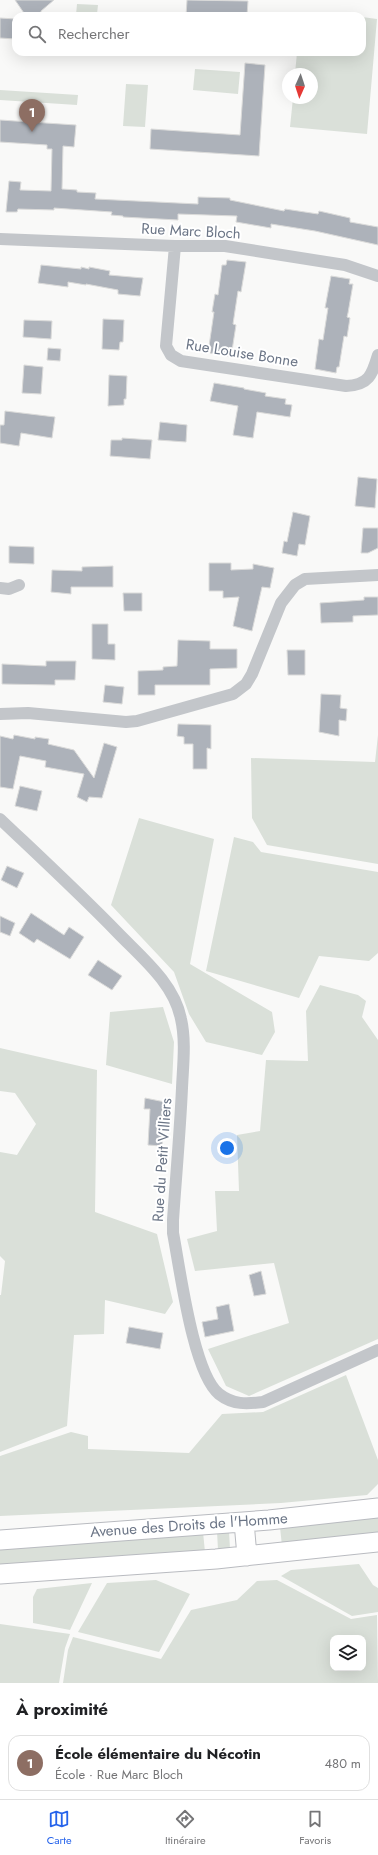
<!DOCTYPE html>
<html lang="fr">
<meta charset="utf-8">
<style>
:root{--surface:#fff;--page:#f2f2f2;--text:#202124;--muted:#757577;--line:#e0e0e0;--accent:#2563eb}
body{margin:0;font-family:Jost,sans-serif;background:var(--page);color:var(--text)}
.controls{position:absolute;right:12px;bottom:12px;display:grid;overflow:hidden;border-radius:8px;box-shadow:0 4px 16px #0002}
.controls button{width:36px;height:36px;display:grid;place-items:center;padding:0;border:0;border-bottom:1px solid var(--line);background:var(--surface);color:var(--text);font:20px sans-serif}
.compass{position:absolute;left:282px;top:68px;width:36px;height:36px;border-radius:50%;background:var(--surface);box-shadow:0 4px 16px #0002;rotate:183deg}
.you{position:absolute;left:227px;top:1148px;width:14px;height:14px;margin:-10px;border:3px solid #fff;border-radius:50%;background:#1a73e8;box-shadow:0 0 0 6px #1a73e833}
.badge{display:grid;place-items:center;width:26px;height:26px;border-radius:50%;background:var(--accent);color:#fff;font-size:13px;font-weight:700}
.pin{position:absolute;translate:-50% -33px;filter:drop-shadow(0 1px 2px #0008)}
.pin::after{content:'';position:absolute;top:21px;width:14px;height:12px;background:inherit;clip-path:polygon(0 0,100% 0,50% 100%)}
.list{margin:0;padding:0;list-style:none}
h2{display:flex;justify-content:space-between;align-items:center;height:52px;margin:0;padding:0 16px;font-size:17px}
h2 small{font-size:13px;font-weight:400;color:var(--muted)}
.list li{display:grid;grid-template-columns:26px 1fr auto;gap:12px;align-items:center;box-sizing:border-box;height:56px;margin:0 8px 8px;padding:0 8px;border:1px solid var(--line);border-radius:12px}
.list b{display:block;font-size:15px;white-space:nowrap}
.list p{margin:0;font-size:13px;white-space:nowrap;color:var(--muted)}
.list em{font-size:13px;font-style:normal;color:var(--muted)}
.icon{flex:none;width:22px;height:22px;fill:none;stroke:currentColor;stroke-width:2;stroke-linecap:round;stroke-linejoin:round}
.map{position:relative;flex:none;width:378px;height:1683px;overflow:hidden}
.search{position:absolute;background:var(--surface);box-shadow:0 4px 16px #0002;left:12px;right:12px;top:12px;height:44px;display:flex;align-items:center;gap:10px;box-sizing:border-box;padding:0 14px;border-radius:12px;color:var(--muted);font-size:15px}
.sheet{height:116px;background:var(--surface)}
nav{display:flex;justify-content:space-around;align-items:center;box-sizing:border-box;height:56px;border-top:1px solid var(--line);background:var(--surface);font-size:11px;color:var(--muted)}
nav a{display:grid;justify-items:center;gap:2px}
nav .on{color:var(--accent)}
.map>svg:first-child{display:block}
.green{fill:#dae0d9;fill-rule:evenodd}
.building{fill:#adb2ba;stroke:#dbdbda}
.lines{fill:none;stroke-linecap:round;stroke-linejoin:round}
.primary-casing{stroke:#b9bbc0;stroke-width:21}
.minor{stroke:#c3c6ca;stroke-width:12}
.primary{stroke:#fff;stroke-width:19}
.labels{text-anchor:middle;dominant-baseline:central;stroke-width:4;stroke-linejoin:round;paint-order:stroke}
.street-label{font-size:15px;fill:#6b7586;stroke:#fff}
</style>
<div class="map">
<svg width="378" height="1683" viewBox="0 0 378 1683">
<rect width="100%" height="100%" fill="#f9f9f8"/>
<!-- green -->
<path class="green" d="M77,4L98,5L97,14L93,16L76,15Z
M362,17L377,19L367,134L290,127L293,98H312V74H295L297,52H362Z
M195,69L240,72L238,94L193,90Z
M126,84L148,85L145,127L123,126Z
M0,90L78,95L77,105L0,100Z
M378,735V864L267,845L252,818L251,758L375,762Z
M139,818L214,839L190,964L272,1012L275,1032L262,1055L206,1042L189,1014L174,972L111,905Z
M234,837L253,842L261,852L378,872V953L369,961L319,956L299,998L206,971Z
M320,985L358,995L366,1001L362,1017L378,1040V1339L249,1396L226,1386L208,1349L289,1323L274,1263L195,1271L187,1239L217,1231L215,1191H239L237,1135L260,1131L266,1060L308,1061L306,1011Z
M163,1007L174,1042L172,1084L106,1065L110,1012Z
M0,1048L97,1070L95,1212L157,1234L173,1302L165,1314L105,1300L104,1334L74,1335L67,1426L0,1452V1295H1L5,1261L0,1256V1152L17,1155L36,1124L15,1093L0,1091Z
M346,1375L378,1460V1484L367,1495L281,1503L0,1516V1456L71,1432L88,1436V1449L189,1453L222,1414L263,1412Z
M378,1515V1535L282,1546L280,1527Z
M217,1531H229L230,1549L218,1550Z
M203,1532L205,1552L0,1566V1547Z
M359,1564L373,1585L378,1588V1612L352,1616L281,1576L291,1570Z
M156,1580L190,1594L159,1652L78,1632L107,1583Z
M277,1580L351,1619L377,1615L378,1683H63L68,1650L73,1637L161,1659L191,1610L237,1600L257,1581ZM333,1638H363V1668H333Z
M92,1583L70,1630L33,1623V1597L37,1589Z
M0,1624L70,1634L65,1648L59,1683H0Z"/>
<!-- building -->
<path class="building" d="M15,0H54L41,11V16H26Z
M187,0L248,1L247,16H186Z
M0,18L16,19V39L0,38Z
M245,63L265,65L259,156L150,149L151,129L240,135Z
M0,120L76,125L74,147L63,146L62,189L77,190V192L96,193L95,199L198,204V197L230,198V200L284,211L285,209L318,214L319,211L350,218V222L378,227V245L315,231L271,224V228L236,222L237,216L178,214V220L123,217V216L111,215L112,212L54,208V210L18,209L17,212H6L9,181L21,182L20,190L51,191L52,149H47V145L0,142Z
M227,260L246,262L241,292L238,291L233,324L236,325L231,357L210,353L211,347L209,346L214,312H212L215,294L218,295L222,265H226Z
M41,265L81,269V267L89,269V267L110,271L109,275L143,278L140,296L118,294V290L86,284V285L68,282V287L38,283Z
M331,276L350,279L349,284H353L348,313L347,317L350,318L347,337L344,336L339,367H337L336,373L315,369L319,339L323,340L328,308H325Z
M103,319L124,320L123,342H120L119,350L102,349Z
M24,320L52,321L51,339L23,337Z
M48,348L61,349L60,361L47,360Z
M24,365L43,367L41,394L22,393Z
M109,375L127,376L126,399H124V405L108,406Z
M214,383L244,388V389L266,393L265,396L286,399L285,404L292,405L290,417L257,412L253,438L233,435L238,406L210,401Z
M5,411L55,417L52,438L21,433L19,446L0,443V425H4Z
M160,422L187,425L186,442L158,440Z
M122,438L152,440L150,459L110,456L111,440H122Z
M358,477L377,479L375,508L355,506Z
M293,512L310,516L305,545L299,544L297,556L282,553L284,541L287,542Z
M363,528H378V548L368,553H361Z
M9,546L34,547V564L9,563Z
M209,563H231V570L253,569V564L274,568L270,588L262,587L252,631L233,626L239,597L223,598V591H209Z
M113,566V587H71V594L51,592L52,570L82,571V567Z
M123,593H142V611H124Z
M364,597H378V615L353,616V622L321,623L320,603L364,600Z
M92,624H108V644H115V660L92,659Z
M178,640L210,641V649H237V668L210,669V685H155V695H138V671L163,670V667L177,666Z
M287,650H305V675H288Z
M46,661H76L75,680H55V685L2,684V664L46,666Z
M105,685L124,687L122,704L103,702Z
M321,694L341,695L340,708L347,709L346,721L339,720V736L319,732Z
M178,724L211,725V749L207,748V769H193V744H184V737L177,736Z
M14,735L35,739V737L49,739L48,744L74,750L94,778L104,743L117,747L102,798L89,797L87,802L77,797L84,774L45,767L46,761L20,756L13,789L0,787V736L13,739Z
M20,786L42,791L37,811L15,806Z
M7,866L24,873L17,888L1,880Z
M31,913L64,935L69,927L84,937L70,959L37,939L34,943L19,933Z
M0,916L15,923L10,936L0,932Z
M98,960L122,976L112,990L88,975Z
M145,1098L165,1102L162,1146L148,1145L150,1109H144Z
M261,1271L266,1294L254,1296L249,1275Z
M229,1304L234,1331L205,1337L202,1322L218,1319L216,1307Z
M129,1327L163,1333L160,1349L126,1343Z"/>
<g class="lines">
<defs>
<path id="primary" d="M244,1522L247,1556
M0,1540L269,1520L378,1508
M0,1574L216,1559L378,1542"/>
</defs>
<!-- primary casing -->
<use href="#primary" class="primary-casing"/>
<!-- minor -->
<path class="minor" d="M0,239L175,246H225L345,265L378,276
M175,246L166,346L171,355L181,361L346,386C369,385 372,375 378,355
M0,588L9,589L19,585
M0,714L28,713L126,722L137,721L233,694L246,684L252,674L281,603L295,585L305,579L378,575
M0,819C39,856 79,893 117,932C141,957 174,983 181,1019C186,1041 183,1065 182,1088C180,1132 176,1176 173,1220V1233C180,1269 193,1373 219,1394C233,1405 247,1404 263,1402L378,1350"/>
<!-- primary -->
<use href="#primary" class="primary"/>
</g>
<g class="labels">
<!-- street labels -->
<g class="street-label">
<text transform="translate(191 231) rotate(3)">Rue Marc Bloch</text>
<text transform="translate(242 353) rotate(9)">Rue Louise Bonne</text>
<text transform="translate(162 1160) rotate(-86)">Rue du Petit Villiers</text>
<text transform="translate(189 1525) rotate(-4)">Avenue des Droits de l'Homme</text>
</g>
</g>
</svg>
<div class="controls">
<button><svg class="icon" aria-label="layers" viewBox="0 0 24 24"><path d="M12 4l9 5-9 5-9-5zM3 14l9 5 9-5"/></svg></button>
</div>
<svg class="compass" viewBox="-18 -18 36 36"><path d="M0-13l5 13h-10z" fill="#e53935"/><path d="M0 13l5-13h-10z" fill="#757577"/></svg>
<div class="you"></div>
<div class="pin badge" style="left:32px;top:132px;background:#8d6e63">1</div>
<div class="search"><svg class="icon" aria-label="search" viewBox="0 0 24 24"><circle cx="10" cy="10" r="6"/><path d="M15 15l6 6"/></svg>Rechercher</div>
</div>
<section class="sheet">
<h2>À proximité<small></small></h2>
<ul class="list">
<li><span class="badge" style="background:#8d6e63">1</span><div><b>École élémentaire du Nécotin</b><p>École · Rue Marc Bloch</p></div><em>480 m</em></li>
</ul>
</section>
<nav>
<a class="on"><svg class="icon" aria-label="map" viewBox="0 0 24 24"><path d="M3 6l6-2 6 2 6-2v14l-6 2-6-2-6 2zM9 4v14M15 6v14"/></svg>Carte</a>
<a><svg class="icon" aria-label="directions" viewBox="0 0 24 24"><path d="M12 3l9 9-9 9-9-9zM9 14v-3h6M13 9l2 2-2 2"/></svg>Itinéraire</a>
<a><svg class="icon" aria-label="saved" viewBox="0 0 24 24"><path d="M7 4h10v16l-5-4-5 4z"/></svg>Favoris</a>
</nav>
